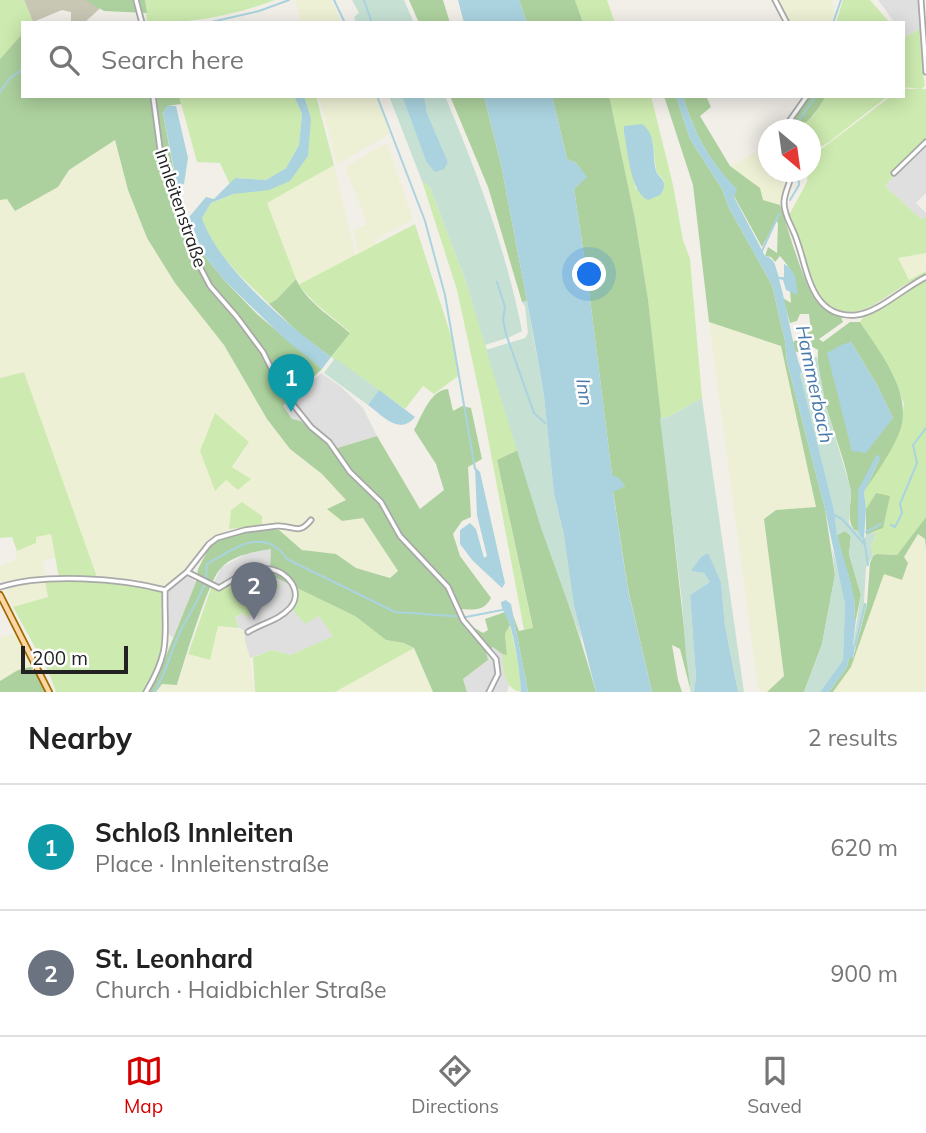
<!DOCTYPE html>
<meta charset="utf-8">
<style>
:root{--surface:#fff;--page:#f6f6f6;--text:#222;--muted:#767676;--line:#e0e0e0;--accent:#d40000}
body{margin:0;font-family:Mulish,sans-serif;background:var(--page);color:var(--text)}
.compass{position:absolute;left:758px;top:119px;width:63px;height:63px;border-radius:50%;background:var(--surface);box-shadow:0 4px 18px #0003;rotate:151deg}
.scale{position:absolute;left:21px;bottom:18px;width:107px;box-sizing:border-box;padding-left:7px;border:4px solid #222;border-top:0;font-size:19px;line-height:24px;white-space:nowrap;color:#222;-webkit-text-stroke:5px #fff;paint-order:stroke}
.you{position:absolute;left:590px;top:275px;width:24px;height:24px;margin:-18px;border:5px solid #fff;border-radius:50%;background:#1a73e8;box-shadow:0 0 0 10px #1a73e833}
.badge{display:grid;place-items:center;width:46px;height:46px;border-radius:50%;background:var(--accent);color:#fff;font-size:23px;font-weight:700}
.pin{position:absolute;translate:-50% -58px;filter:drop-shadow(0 2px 4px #0008)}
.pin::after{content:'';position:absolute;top:37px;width:24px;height:21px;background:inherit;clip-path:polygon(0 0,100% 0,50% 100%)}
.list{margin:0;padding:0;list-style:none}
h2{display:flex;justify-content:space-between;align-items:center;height:91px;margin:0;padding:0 28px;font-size:30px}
h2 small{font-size:23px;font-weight:400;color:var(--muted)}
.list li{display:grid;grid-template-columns:46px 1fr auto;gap:21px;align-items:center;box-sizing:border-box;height:126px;padding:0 28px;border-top:2px solid var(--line)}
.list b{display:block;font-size:26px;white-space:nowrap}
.list p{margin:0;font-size:23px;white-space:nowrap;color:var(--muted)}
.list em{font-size:23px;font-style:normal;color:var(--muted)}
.icon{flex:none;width:38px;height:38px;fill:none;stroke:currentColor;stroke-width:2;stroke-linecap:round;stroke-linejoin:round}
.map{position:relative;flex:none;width:926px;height:692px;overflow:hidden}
.search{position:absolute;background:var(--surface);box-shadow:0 4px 18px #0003;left:21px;right:21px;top:21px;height:77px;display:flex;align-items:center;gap:18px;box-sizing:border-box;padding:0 24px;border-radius:0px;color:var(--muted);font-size:26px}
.sheet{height:343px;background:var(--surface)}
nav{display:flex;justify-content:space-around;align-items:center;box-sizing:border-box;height:98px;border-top:2px solid var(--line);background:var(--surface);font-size:19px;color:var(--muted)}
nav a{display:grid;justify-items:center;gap:4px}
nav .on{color:var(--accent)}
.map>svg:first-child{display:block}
.residential{fill:#e0dfdf}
.construction{fill:#c7c7b4}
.farmland{fill:#eef0d5;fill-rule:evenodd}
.grass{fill:#cdebb0;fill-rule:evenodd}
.forest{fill:#add19e;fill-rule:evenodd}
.wetland{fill:#c6e0d4}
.water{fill:#aad3df}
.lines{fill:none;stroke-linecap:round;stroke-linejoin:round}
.stream{stroke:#aad3df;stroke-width:2}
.minor-casing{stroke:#a9a9a9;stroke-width:7}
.major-casing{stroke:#a06b00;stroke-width:8}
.minor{stroke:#fff;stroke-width:3.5}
.major{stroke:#fcd6a4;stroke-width:4.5}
.labels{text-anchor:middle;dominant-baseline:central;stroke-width:5;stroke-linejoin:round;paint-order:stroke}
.street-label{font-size:18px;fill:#222;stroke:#fff}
.water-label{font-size:19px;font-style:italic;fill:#4a7aab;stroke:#fff}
</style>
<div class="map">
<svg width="926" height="692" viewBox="0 0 926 692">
<rect width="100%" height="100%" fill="#f2efe9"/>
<!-- residential -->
<path class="residential" d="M878,0H919L922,28L903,38V23H895Z
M926,139V193L916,203L926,213V217L921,219L885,186Z
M321,373L340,386L363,408L377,436L334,449L301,421L292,419L283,406Z
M272,549L271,567L244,572L219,585L214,582L221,568L246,554Z
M270,575L291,585L292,609L305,623L319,616L334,636L291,655L272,650L250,658L245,642V631L239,628L235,617L244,613L246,617L260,605L269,591Z
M186,576L196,582L173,638L168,633L167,592Z
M493,646L502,654L509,686L507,692H467L463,679L488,660L486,651Z"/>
<!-- construction -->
<path class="construction" d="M24,0H105L107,2L84,23H71V12L62,10L33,22Z"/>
<!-- farmland -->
<path class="farmland" d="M295,0H331L342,23H301Z
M773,0H832L834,13L832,23H785Z
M319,96H376L390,134L337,164Z
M115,140L128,190L147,238L175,283L224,345L267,419L290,449L322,474L347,500L328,509L363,518L398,571L390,578L356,568L336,554L302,550L279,530L263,529L262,516L231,510L229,529L208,543L191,565L174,582L164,587L97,577L24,372L0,378V200L7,199L15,210L58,187L69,170ZM215,413L249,442L226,480L216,490Z
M387,143L413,220L375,240L377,245L358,253L353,230L367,224L345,167Z
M768,146V172H789L780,205L763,200L730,166Z
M334,165L356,256L298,285L266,203Z
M926,253V271L909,280L897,258Z
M709,322L781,346L816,508L776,510L764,519L784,676L767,692H762L758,689Z
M51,533L56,558L43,560L49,597L13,607L6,593L7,583L0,580V566L15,560L17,551L36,543L35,537Z
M918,534L925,539L926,548V685L924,692H833L851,667L884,573L904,557Z
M218,625L245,631V642L250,658L254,692H156L162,684L177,685L188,654L210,660Z
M17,633L34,666L18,670L0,681V637Z
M414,648L433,692H335Z"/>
<!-- grass -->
<path class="grass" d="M0,0H24L33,22L23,23V33L0,59Z
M145,0H275C232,16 193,23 147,23Z
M575,0H607L615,23H583Z
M843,0H870L890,23H836Z
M922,28L923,73L925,86L921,89L903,87V38Z
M903,89H926V139L885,186L921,219L926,217V253L898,258L909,280L926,271V275C886,287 857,339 817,294L789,215L807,182L808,172H810L811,157L891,96H903Z
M179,96H294L302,114L299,145L286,168L266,180L235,178L230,185L220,163L197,162Z
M304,96H316L334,165L267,203L296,279L277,299L269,304C243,278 214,254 202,218L211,203L233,194L290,181L311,118Z
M609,96H651L673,185L683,240L690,259L702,398L668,417L660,418L648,299L635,219ZM625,126L653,142L656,171L664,181L636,189L624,133Z
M826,96H888L829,142L811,153L810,130H796L813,116Z
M422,181L430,187L465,279L518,450L497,460L533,629L524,630L481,401L457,290Z
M415,224L453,342L458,376L434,394L423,386L405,409L331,357L350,332L316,304L298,285Z
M926,280V517L897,555L877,554L873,556L871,543L874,542L875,532L883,528L876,493L866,509L864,492L900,430L904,404L894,377L860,322L863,317L912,286Z
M24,372L97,577L59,578L51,534L36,537V543L17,551L12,537L0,538V378Z
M215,413L249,442L232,467L251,479L238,490L226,480L215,491L200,451Z
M242,502L262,516V526L229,529L231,510Z
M270,571L280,587C268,592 260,599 259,612L246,617L244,613L235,617L239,628L218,626L210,660L188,654L211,588L219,590L241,577Z
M45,581C85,582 124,580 162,592L164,652L144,692H56L49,673L13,607L48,597Z
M291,585L355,616L386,640L404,643L414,648L335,692H255L253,657L272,650L291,655L333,636L319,616L305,624L292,609Z
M510,625L520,671L521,692C504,689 503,669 502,654H507L505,634Z"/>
<!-- forest -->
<path class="forest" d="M85,0H145L147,13L104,11Z
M409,0H443L450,23H419Z
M519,0H575L583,23H527Z
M23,33V96H179L181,104L167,106L163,113L178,194L203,254L224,280L258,315L322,369L283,406L292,419L301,421L334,449L377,436L420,509L444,490L436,464L414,430C422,416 430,390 448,389L453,411L462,406L471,408L482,459L468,467L471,517L462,521L453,534L460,556L491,598C483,613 472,609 457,609L468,624L483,633L488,630L485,619L505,612L510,625L505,634L507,655L502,654L493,647L486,651L488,660L463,679L467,692H433L414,648L404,643L386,640L355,616L270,575L271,549C255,552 233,555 221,568C208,581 184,663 177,685L162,684L156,692H148L157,678L196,582L198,569L210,546L226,536L263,529L279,530L302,550L336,554L356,568L390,578L398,571L363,518L342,521L327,509L346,500L322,474L290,449L267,419L224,345L175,283L147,238L128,190L115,140L69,170L58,187L15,211L7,199L0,200V59Z
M450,96H484L501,164L527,301L522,302L488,187Z
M552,96H609L610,100L635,219L648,299L691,692L680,649L672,645L678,680L682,692H652L628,589L613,491L625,486L612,475L589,291L602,282L587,276L574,189L586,177L576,163L567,159Z
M664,96H676L690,139L722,189L729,208L772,285L785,341L787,362L825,509L835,575L822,644L804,692H767L784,676L764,519L776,510L816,507L781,346L709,322L693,185Z
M683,96H706L711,107L700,116L730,166L760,188L763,200L780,205C788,228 804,287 818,303C824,311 833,314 841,317L843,322L819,339L823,342L850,322H860C880,353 913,392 900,431C892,452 876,473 864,492L880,458L858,490V531L854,530C845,517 853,503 850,488C843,446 815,394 818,350L811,346L801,353L794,351L793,342L811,331L809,314H800L797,321L790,323L783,298L791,303L788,266L780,256L775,262L771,257L765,256L768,247L777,253L778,223L776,221L762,247L734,196L736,189C710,162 693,132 683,96ZM851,342L877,385L893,418L852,450L828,353Z
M826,96C816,112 806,129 786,130L808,97Z
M296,279C305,301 333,318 350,333L331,357L299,333L269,304L277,299Z
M518,450C542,531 573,610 596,692H528L513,615L519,631L533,628L497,460Z
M876,493L890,496L883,528L866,535V509Z
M926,517V548L925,539L918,534L904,557L908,563L902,580L884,574L851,667L833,692H829L847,667L849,658H853L867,604L870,563L873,556L877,554L897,555Z
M845,531L851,536L849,554L861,595L856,619L854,620L855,604L837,535Z
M34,666L47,692H0V681L18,670Z"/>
<!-- wetland -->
<path class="wetland" d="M352,0H404L414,23H356L354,17L359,13Z
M389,96H402L426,161L448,162L427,113L424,96H445C477,172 506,250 522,331L510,337L485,345L465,279L430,187L422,181Z
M527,301L544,396L554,494L564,535L582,642L541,528L486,350L525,338L528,333L525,306L522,302Z
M808,356L817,357L826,406L851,490L849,523L854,530L858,531L860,536L865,538L866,535L875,532L874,542L871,543L873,556L866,567L864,603L867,604L855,647L853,645L861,595L849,554L851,536L845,531L837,535L834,510L801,383L800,375L811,369Z
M335,358L379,390L368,405L324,373Z
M702,398L744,692H738L725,626L721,582L708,554L692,571L704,573L710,582L690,595L696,677L694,692H691L686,656L682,602L660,418L668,417Z
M832,549L840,576L845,604L843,660L820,692H804L822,644L835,575Z"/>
<!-- water -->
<path class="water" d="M458,0H519L527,23H464Z
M294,96H304L311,118L308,156L290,181L269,190L233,194L211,203L202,218C219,268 289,326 331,357L322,369L285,339L224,280L203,254L189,217L206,197L214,199L235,178L266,180L286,168L299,145L302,114Z
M402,96H424L427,113L448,162L444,169L435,172L426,161Z
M484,96H552L567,159L576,163L587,177L574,189L587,276L602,282L589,291L612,475L619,478L625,486L613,492L628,590L652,692H596L574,605L564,535L554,494L544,396L534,338L501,164Z
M676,96H683C693,132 710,162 737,189L734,197L765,256C776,259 775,267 779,277H784V264C797,271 796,282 798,295L786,290L783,280L779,279C788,310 791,342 802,372L800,375L834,510L837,535L851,583L855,604L854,619H856L853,645L855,647L853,658H849L847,667L829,692H820L843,660L845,604L825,509L787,362L785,341L772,285L729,208L722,189L690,139Z
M167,106H176L188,158L184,184L177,185L163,113Z
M642,124C657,135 652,155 656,171C658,177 664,178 664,185C664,189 662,192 660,195L648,200C630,192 628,151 624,133V126Z
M851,342L877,385L893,418L866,453L852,451L827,353L841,345Z
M379,390L415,417C399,436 383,416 368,405Z
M877,454L880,458L864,492L866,509L864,539L860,536L858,531V490Z
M475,467L480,472L505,583L502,588L473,561L460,544V530L470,523L476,529L484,558L487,556L477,515Z
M708,553L721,582L725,626L738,692H694L696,677L690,595L710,582L704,573L691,571L701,557Z
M506,600L511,604L528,692H521C520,670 516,649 511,628C509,619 501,611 501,602Z"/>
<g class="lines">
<!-- stream -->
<path class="stream" d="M334,0L345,23
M364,0L372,23
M207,23L259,11L289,0
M833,23L841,0
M0,92L10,78L23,69
M377,96L425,221L445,295L475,469
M792,130L816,96
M790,200L799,185L798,172
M762,251L779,214
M497,282L505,307L503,320L506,334L534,413L545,423
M834,515L842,519L865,545
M891,525L895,527L902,513L900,504L917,463L913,445L926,428
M866,532L881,524
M864,539L868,565
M206,578L207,564C234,549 264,525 287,559L395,612L466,617L502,610
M855,646L865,604
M154,692C165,676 169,658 176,641C184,621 197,605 204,585"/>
<defs>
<path id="minor" d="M136,0L142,23
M775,0L787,23
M921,0L926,72
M153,96L162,164L200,267L210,286L237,317L263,352L283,392L311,427L329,442L350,472L381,502L400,536L448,587L463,620L496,659L498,674L489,692
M783,130L807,96
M792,172C791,182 784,192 784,203C784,216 792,226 796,238C808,269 810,319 856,315C878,313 905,287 926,277
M894,173L926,142
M187,572L219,588C234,579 251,567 269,569C288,571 304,592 290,608C278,621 262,623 248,632
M0,587C44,573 120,578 165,590L187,572L209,544L217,538L245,530L277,526C294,525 298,536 311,520
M146,692C172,648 164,637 165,590"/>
<path id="major" d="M0,595L49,692"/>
</defs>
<!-- minor casing -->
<use href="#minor" class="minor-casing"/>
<!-- major casing -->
<use href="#major" class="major-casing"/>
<!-- minor -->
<use href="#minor" class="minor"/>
<!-- major -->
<use href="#major" class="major"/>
</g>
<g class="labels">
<!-- street labels -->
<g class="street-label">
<text transform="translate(181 208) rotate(71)">Innleitenstraße</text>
</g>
<!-- water labels -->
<g class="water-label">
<text transform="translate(815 384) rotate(78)">Hammerbach</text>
<text transform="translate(585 392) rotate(82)">Inn</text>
</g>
</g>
</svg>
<svg class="compass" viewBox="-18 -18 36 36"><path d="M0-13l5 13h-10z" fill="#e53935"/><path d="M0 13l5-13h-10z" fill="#767676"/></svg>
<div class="scale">200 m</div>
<div class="you"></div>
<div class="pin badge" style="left:291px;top:412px;background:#0f9aa8">1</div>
<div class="pin badge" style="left:254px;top:620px;background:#6b7280">2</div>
<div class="search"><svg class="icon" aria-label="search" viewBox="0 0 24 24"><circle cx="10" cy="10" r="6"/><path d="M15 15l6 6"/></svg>Search here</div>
</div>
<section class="sheet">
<h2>Nearby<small>2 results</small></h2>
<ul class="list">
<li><span class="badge" style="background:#0f9aa8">1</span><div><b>Schloß Innleiten</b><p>Place · Innleitenstraße</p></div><em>620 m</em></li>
<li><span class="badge" style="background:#6b7280">2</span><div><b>St. Leonhard</b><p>Church · Haidbichler Straße</p></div><em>900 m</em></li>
</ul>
</section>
<nav>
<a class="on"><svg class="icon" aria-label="map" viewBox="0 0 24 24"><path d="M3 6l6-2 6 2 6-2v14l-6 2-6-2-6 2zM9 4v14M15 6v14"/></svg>Map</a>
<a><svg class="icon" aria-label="directions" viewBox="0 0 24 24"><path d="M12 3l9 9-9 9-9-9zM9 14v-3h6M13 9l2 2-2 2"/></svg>Directions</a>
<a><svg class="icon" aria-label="saved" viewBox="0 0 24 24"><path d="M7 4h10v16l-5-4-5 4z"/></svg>Saved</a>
</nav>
